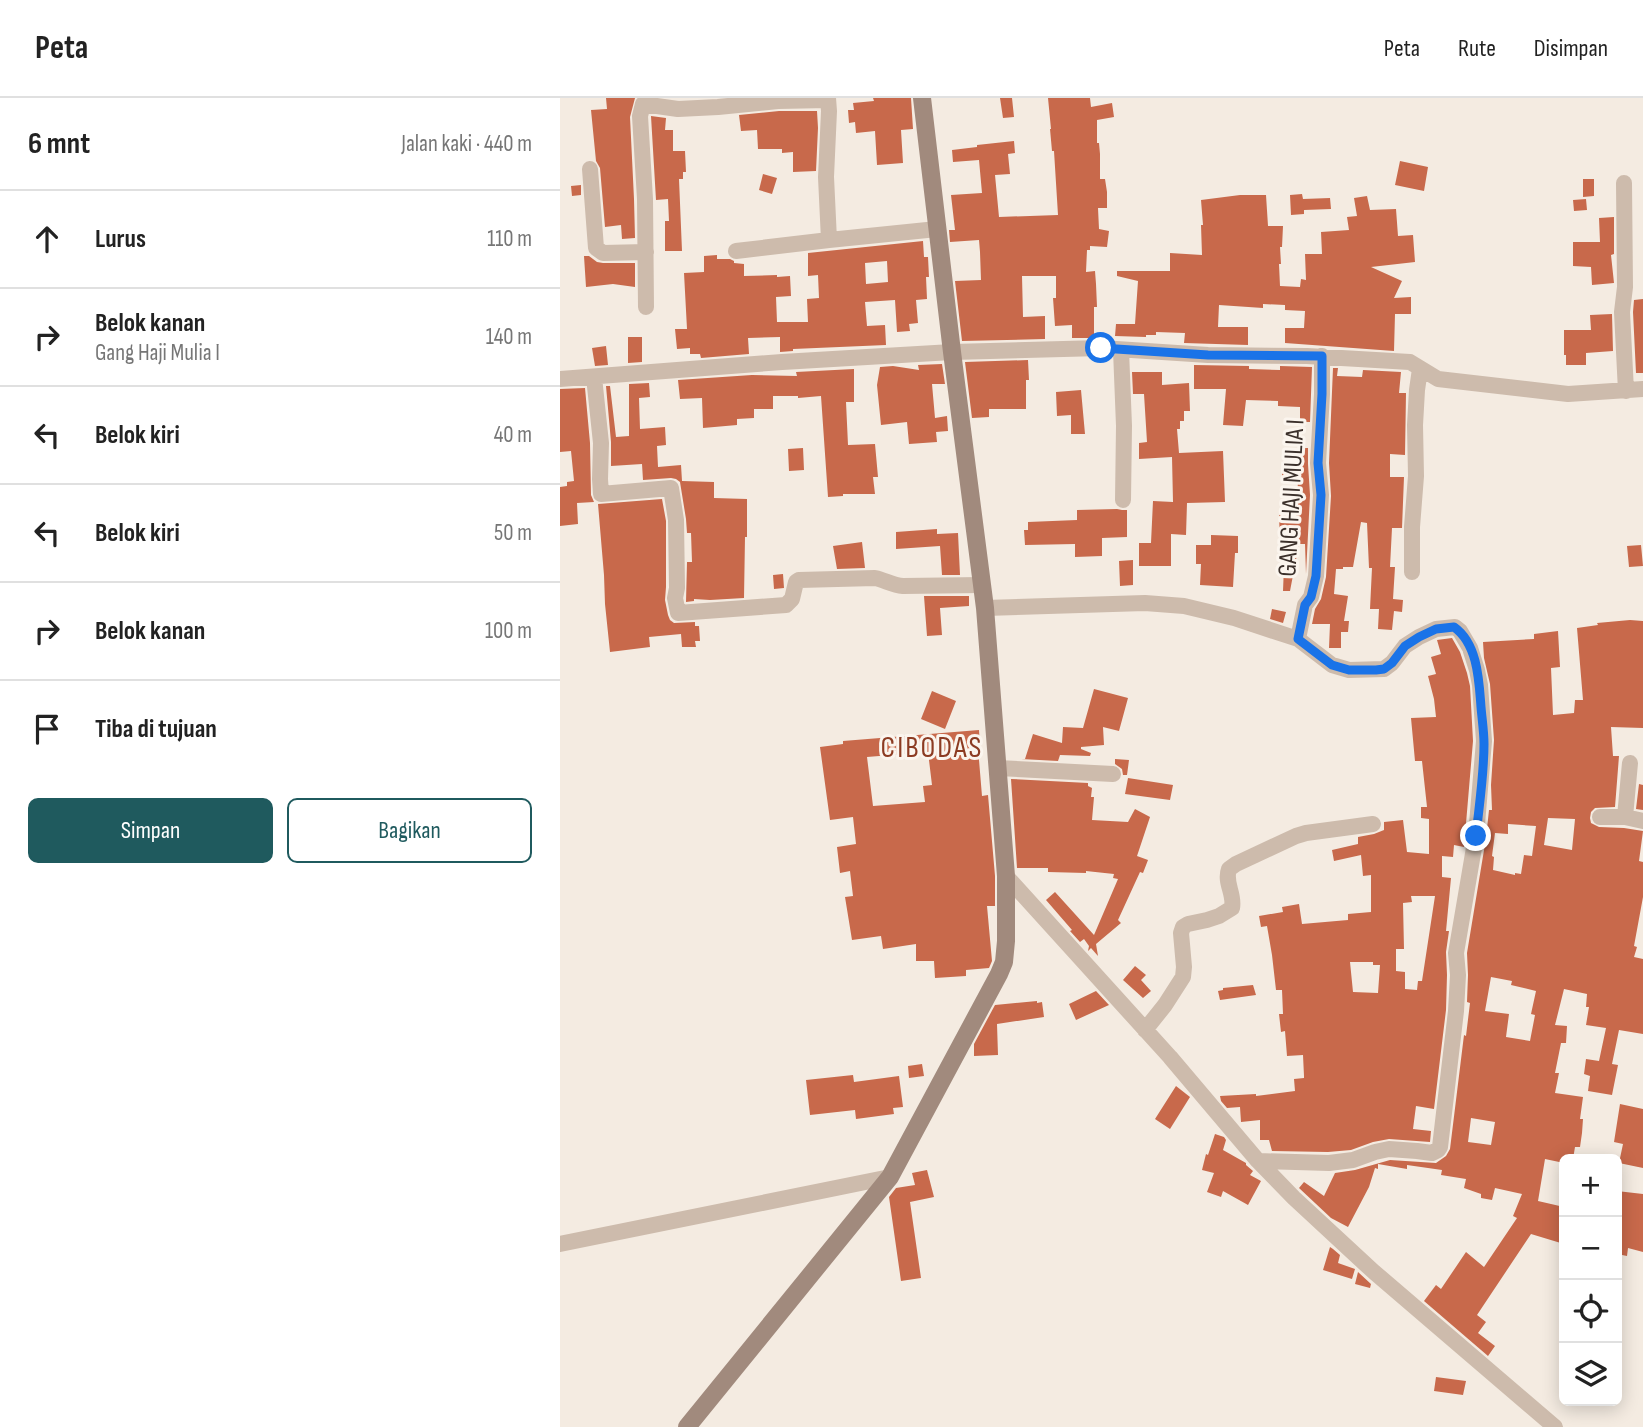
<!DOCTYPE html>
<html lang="id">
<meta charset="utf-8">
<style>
:root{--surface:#fff;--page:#f2f2f2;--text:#222;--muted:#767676;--line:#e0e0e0;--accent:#1f5a5e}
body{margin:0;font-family:"Sofia Sans Condensed",sans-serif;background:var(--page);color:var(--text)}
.controls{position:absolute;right:21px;bottom:21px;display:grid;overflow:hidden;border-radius:10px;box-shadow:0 4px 18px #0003}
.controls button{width:63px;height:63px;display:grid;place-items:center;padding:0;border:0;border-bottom:2px solid var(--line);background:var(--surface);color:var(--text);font:35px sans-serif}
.stop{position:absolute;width:21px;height:21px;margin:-16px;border:5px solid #1a73e8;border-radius:50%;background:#fff}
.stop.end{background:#1a73e8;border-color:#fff;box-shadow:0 2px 7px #0008}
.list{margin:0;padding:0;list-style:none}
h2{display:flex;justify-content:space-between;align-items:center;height:91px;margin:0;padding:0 28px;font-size:30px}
h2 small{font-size:23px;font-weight:400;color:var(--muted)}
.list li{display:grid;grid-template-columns:46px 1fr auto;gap:21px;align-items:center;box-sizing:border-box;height:98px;padding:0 28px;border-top:2px solid var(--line)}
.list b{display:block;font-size:26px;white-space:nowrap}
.list p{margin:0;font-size:23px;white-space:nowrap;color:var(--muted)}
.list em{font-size:23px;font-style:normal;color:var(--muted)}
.actions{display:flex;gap:14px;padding:21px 28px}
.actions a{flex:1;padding:16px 0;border:2px solid var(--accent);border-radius:10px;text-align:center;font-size:24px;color:var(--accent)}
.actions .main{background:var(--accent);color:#fff}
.icon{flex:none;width:38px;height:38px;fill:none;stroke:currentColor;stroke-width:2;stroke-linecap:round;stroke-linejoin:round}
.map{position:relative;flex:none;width:1083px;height:1329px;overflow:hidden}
header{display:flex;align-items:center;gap:42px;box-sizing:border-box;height:98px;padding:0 35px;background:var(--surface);border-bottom:2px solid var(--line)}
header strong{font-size:33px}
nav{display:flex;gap:38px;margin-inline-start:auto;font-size:24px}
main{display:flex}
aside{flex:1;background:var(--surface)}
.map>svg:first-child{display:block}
.building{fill:#c8694b;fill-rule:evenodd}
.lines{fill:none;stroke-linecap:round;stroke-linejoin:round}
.street{stroke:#cdbbac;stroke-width:16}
.secondary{stroke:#a18a7d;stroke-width:18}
.route{stroke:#1a73e8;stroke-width:9}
.labels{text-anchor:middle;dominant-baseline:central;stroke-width:6;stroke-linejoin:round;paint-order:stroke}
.street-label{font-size:26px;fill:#3b302b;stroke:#fbf5ee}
.quarter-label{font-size:30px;letter-spacing:2px;fill:#8c3b22;stroke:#fbf5ee}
</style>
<header>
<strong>Peta</strong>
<nav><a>Peta</a><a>Rute</a><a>Disimpan</a></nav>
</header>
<main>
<aside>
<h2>6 mnt<small>Jalan kaki · 440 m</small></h2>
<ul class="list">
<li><svg class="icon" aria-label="ahead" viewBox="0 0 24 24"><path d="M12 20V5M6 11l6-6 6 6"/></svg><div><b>Lurus</b></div><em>110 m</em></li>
<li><svg class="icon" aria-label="right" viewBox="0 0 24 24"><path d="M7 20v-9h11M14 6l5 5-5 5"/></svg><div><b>Belok kanan</b><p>Gang Haji Mulia I</p></div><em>140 m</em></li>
<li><svg class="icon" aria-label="left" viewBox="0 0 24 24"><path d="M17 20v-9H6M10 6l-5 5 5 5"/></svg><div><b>Belok kiri</b></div><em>40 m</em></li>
<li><svg class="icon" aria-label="left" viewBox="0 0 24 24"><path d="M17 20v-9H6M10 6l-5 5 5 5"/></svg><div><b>Belok kiri</b></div><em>50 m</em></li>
<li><svg class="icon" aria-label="right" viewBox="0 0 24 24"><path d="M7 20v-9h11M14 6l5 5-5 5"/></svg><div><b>Belok kanan</b></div><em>100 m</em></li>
<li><svg class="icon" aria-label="arrive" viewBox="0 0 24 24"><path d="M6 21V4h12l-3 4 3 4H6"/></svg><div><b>Tiba di tujuan</b></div></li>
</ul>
<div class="actions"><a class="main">Simpan</a><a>Bagikan</a></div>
</aside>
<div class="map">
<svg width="1083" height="1329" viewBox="0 0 1083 1329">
<rect width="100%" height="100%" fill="#f4ebe1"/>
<!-- building -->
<path class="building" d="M46,0H75L70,19L74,101L75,140L62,141L61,127L45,129L40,70L36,63L31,12L47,11Z
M313,0H351L353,31L341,32L343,65L317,67L315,33L296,35L295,24L289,25L288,12H294L293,5L314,3Z
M440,0H452L454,19L443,20Z
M488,0H530L531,9L552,5L554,19L537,22V45H539L540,56V81H545L547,94V110H538L539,131L549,133L547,149L530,148V152H527L526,174L535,173L536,186L537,209H534V240H512V227L495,228L493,200H496V178H462L463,219L485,218V241L402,243L395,183L421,182L420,154L419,142L390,144L389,132H395L391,97L422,95L419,62L393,64L392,52L417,49V47L454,43L455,55L448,56L450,76L435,77L439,119L498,117L494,53H492L490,31H491Z
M219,13H257L258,30L256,73L233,74V54L222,55V51H198L197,32L181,33L179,17Z
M91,18L106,20L105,32H113V53H125L126,74H123V81H119L122,153H105V123H109L108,101L96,102Z
M840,63L868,69L864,93L835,87Z
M203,76L217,80L212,96L199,92Z
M1023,81H1034V98L1023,99Z
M21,87V97L12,98L11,88Z
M742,96L743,101L770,100L771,111L744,112V116L731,117L730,97Z
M680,97H706L708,128H723L722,149H720L721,166H719L720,188L740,189L741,181L746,182L745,156H762L761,134L789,132L787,119L797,118L794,100L807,98L810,112L836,111L838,138L853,137L855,164L811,169L842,183L834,200L851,199V216H835L834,253L725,245V230H744L745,213L725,212V207L703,206V210L659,207L658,229H688V247L624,245L625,235L596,234V237H586V239L555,238L556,226H575L578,183L557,178V173H610V155L642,157L641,127H643L641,102Z
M1026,101L1027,112L1014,113L1013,102Z
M1054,119V156L1051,157L1054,185L1032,187L1031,169L1013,168V144H1040L1039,120Z
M363,143L364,159H368L369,179H366L367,201L356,202L358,225L349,226L350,233L337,234L335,202L305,204L307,228L325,227L326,247L233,251V253L220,254V239L188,240L189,256L141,260L140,256H130V250L117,251L115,231H127L124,175L144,174V158L157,157V161H170L174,163V165L184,166V178L217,177V179L230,178L231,198L216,199L217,224H248L247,201L259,200L258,177L248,178V155ZM327,163L328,184L306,186L305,165Z
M24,158H29L37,164L43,165H75V189L53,186L26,189Z
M1083,201V275H1076L1073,214L1074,202Z
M1052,216L1053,253L1026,255V267H1006V257H1004V232H1031L1030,217Z
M68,239H82V264L68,265Z
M46,248L48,267L35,268L32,250Z
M468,262L469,282H466V311H429V319L412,320L405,264Z
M382,266L385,286H372L375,320L387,318L388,333L376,334L377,344L349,346L347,324L321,327L317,287L320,269L333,268L359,272L358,267Z
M634,267L689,268V271L720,272V268L752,269L750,324H740V309L718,308V303L686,302L683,328L663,327L666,291H634Z
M773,270H778L777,278L802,279L803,272L841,274L839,295H846L845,357L830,356V379H844L842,430H832L830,469H835L833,501L843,502L842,514L834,513L832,532L818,531L819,511H810L812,470H809L807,425L801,424L793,469H783V471H776L774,496L788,498L784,523H789L788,534H781V550H769L770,526H752L755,511L761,501L766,479L771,398L769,365Z
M294,271V304H286L288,347L315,346L318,379H313L315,396H283V398L268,399L261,298L238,300V298H213V311H194V320L177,321V327L143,330L142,300L120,301L118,282L192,277L237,278L236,274Z
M572,274H602V287L629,285L630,313H624V323H620V331H617L619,355L663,353L665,404L627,405L626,437L611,436V468H579V445H591L593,403L613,404L612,359L579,361V345L587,344L584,296H573Z
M89,285L90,299L79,300L80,331L105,329L106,347L97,348L98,369L121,367L122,383L154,384V400L187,401V439H185L184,500L150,502L134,501V503L126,504L127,464H132L131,435H127L126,421L120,384L116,381L111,380L83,382L82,366L51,368V344L46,288H50L56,339L69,338V286Z
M25,290L30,345L31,397L34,404L17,405L18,426L0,428V389L7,388V384L14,383L11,353L0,354V291Z
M521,292L525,336H511V317L497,318L496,294Z
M243,350L244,372L229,373L228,351Z
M738,350H748V366L750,397L746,476L745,446H739L730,493H723L725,443H720L719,417L736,418L738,383H722V363L737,364Z
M102,401L106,423V489L105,502L108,517L110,522L114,525L135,524V528H139L140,543H135L136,549H122L121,536L89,539L90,549L50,554L45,506L44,477L38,406Z
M557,411L562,412H567V439L542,440V458L515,459V446L465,447L464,432H468V424L517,422V412Z
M377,431V436L398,435L400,477H382L380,448L336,451V434Z
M651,437L678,438V455H675L673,489L640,487L641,466H636V447H651Z
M302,444L305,470L277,471L273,448Z
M1081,447L1083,468L1069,469L1067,448Z
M573,462V487L560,488L559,463Z
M223,476L224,490L214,491L213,477Z
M364,498H409V508L380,510L382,537L367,538Z
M712,511L726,514L723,525L710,521Z
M1070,522L1083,523V630L1051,629L1053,658H1059L1055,709L1035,710L1031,714L1030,720L1031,725L1039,729L1064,730L1083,733L1079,763L1083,764V799L1074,848L1077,849L1074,859L1083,861V936L1059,932L1052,966L1058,967L1052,997L1028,993L1030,978L1024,976L1026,961L1039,963L1046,930L1026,927L1029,909H1026L1027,896L1004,891L995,927L1007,928L1006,945H1001L995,975H999L995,995L1023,999L1020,1021H1023L1022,1035L1020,1049H1015L1013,1061H1004V1065L985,1061L978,1103L1004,1109V1146L971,1136L917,1217L926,1224L918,1235L935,1248L928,1258L864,1203L876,1187L881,1191L906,1154L924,1169L957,1120L953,1118L962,1096L935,1090L932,1102L921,1100V1096L904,1090L906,1081L881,1077L882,1072L847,1067V1071L818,1066V1071L815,1070L809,1089L788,1129L771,1120L739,1090L744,1084L764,1098L775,1075L795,1072L830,1062L876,1065L886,1058L890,1051L904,937L906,938L910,905L907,904L908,877L907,855L926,740L929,712H932L931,687L934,642L930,586L924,560L923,544L974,541V536L998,533L1000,569L991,570L993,617L1014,615L1015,602H1023L1017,530L1038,527L1037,525ZM988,720L1015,721L1012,752L984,747ZM948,726L976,728L972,758L964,757L961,776L955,775V777L933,772L934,759L932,758L935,735L948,736ZM931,879L952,883L951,887L976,893L971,916L975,917L970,943L946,939L949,916L925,913ZM911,1020L935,1024L931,1047L908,1044Z
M892,540L900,554L907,575L910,588L913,643L904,749L894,747L893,759L882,758V779L891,780L886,833H889L886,854L887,877L886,912L874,1011L856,1008L853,1031L871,1033L870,1044L829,1041L813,1044L791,1052L768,1054L712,1053L709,1042H700V1022L681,1024L680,1009L667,1010L661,1003L660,998L696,996V998L735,993L734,981L744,980V978L743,957L727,958L725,933L721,934L719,916H723L722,892H716L712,857L707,828L701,829L699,818L723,814L722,809L739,806L742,826L788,822V816L811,814V777L803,778L801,757L774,763L772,752L798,746V739L814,736L824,732V724L843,722L847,754L869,756V721L861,720V709H867L862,663H855L851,620L876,619L874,601L868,578L876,576L871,559L881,556L877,542ZM851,798H875L862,883H858L857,892L845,891V874L836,873V851H844L843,805L852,804ZM790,864H813V867H820L818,895L793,894Z
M534,591L568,600L559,633L543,629L544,647L521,649V651L531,655L530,658L500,657L498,663L461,661H465L473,636L502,645L503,629L523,630Z
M372,593L396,603L385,631L361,621Z
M419,632L420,649L418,650L422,698L428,697L435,778V808H427L432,863L429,870L406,872V878L375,880L374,863H356V846L323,851L321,838L292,842L285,799L293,798L290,773L280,775L277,749L296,746L293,719L270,722L260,649L283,646V643ZM368,654L372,687L363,688L365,704L313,708L307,659Z
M555,661L569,662L567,677H563L562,671L555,666Z
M568,680L613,687L610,702L565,696Z
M451,681L528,685V688L532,690L531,699H534L532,722L568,724L575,711L590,719L577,758L588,762L583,775L580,774L558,822L561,825L536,846L538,858L531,850L528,853L529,848L524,841L520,844L510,833L512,832L486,802L495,794L534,837L558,781L553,780L554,776L526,773V775L488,774V770H457Z
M1079,686L1083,687V712L1076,711Z
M575,868L586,877L581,882L591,893L583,900L563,882Z
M693,887L696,897L660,902L658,893L663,892V890Z
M536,893L549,907L516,922L509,906Z
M477,903V905L482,904L484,919L437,926L438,957L414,958V946L435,907Z
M362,966L364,978L349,980L348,968Z
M293,977L294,984L339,978L343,1009L333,1010L334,1016L296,1021L295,1012L250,1017L246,982Z
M616,988L630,999L610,1031L595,1021Z
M1060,1006L1083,1011V1070L1059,1065L1063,1046L1054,1044Z
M655,1036L664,1039L666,1042L663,1052L686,1065V1067L693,1073L690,1077L701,1083L688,1107L663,1093L661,1099L647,1094L654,1075L642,1072L646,1056L648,1057Z
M367,1072L374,1099L350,1104L361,1180L341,1183L329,1099L336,1090L355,1087L352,1075Z
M1057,1093L1083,1096V1154L1068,1150L1067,1158L1057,1156Z
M770,1149L773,1151L780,1157L778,1165L795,1171L792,1181L763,1172Z
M798,1174L811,1186L810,1190L795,1186Z
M876,1279L906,1283L903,1297L874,1293Z"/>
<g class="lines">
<!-- street -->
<path class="street" d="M268,0L269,13L266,79L269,142L377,131
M30,71L36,150L43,155L86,154
M1064,85L1065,189L1062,214L1066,293
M176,153L269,142
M86,209L85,101L80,18L83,6L118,11L158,9L218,3L268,2
M561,252L564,328L563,402
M34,279L41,345L40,381L41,396L111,390L116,422L117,490L115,500L118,515L226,507L232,501L236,484L239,482L315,480C325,482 332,487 343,488L422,487
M0,281L222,264L392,254L541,250L648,257L747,258L850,264L878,281L1008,296L1083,291
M852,474V429L856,378L855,327L857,292L860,271
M425,510L585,505L624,508L674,520L738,541L772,567L789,572L824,571L832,565L845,548L859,539L876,531L895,529L900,533L910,550L917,572L920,587L924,643L916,738L896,855L898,877L896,913L880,1049L878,1052L872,1055L857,1053L829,1051L815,1054L793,1062L769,1065L698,1063
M738,541L745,507L751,499L756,478L761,397L758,365L762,296V258
M438,670L553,676
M1040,719H1065L1083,723
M1065,719L1070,665
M446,778L610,959L698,1063L734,1100L814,1174L995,1329
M585,932L605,907L623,879L624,869L621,835L623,829L628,826L647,822L659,818L672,810C675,796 664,785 669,771L676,766L736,738L746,735L813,726
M0,1146L330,1079"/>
<!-- secondary -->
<path class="secondary" d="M127,1329L330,1079L439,876L444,864L446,843V778L425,510L392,254L362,0"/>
</g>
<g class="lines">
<!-- route -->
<path class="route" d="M541,250L648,257L762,258V296L758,365L761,397L756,478L751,499L745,507L738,541L772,567L789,572H816L824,571L832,565L845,548L859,539L876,531L894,529C918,546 919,583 921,609C922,621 924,634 924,646C924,677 919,708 916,738"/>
</g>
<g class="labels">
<!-- street labels -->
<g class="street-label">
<text transform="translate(732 400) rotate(-87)">GANG HAJI MULIA I</text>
</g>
<!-- quarter labels -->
<g class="quarter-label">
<text x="372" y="650">CIBODAS</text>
</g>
</g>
</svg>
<div class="controls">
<button>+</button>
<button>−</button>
<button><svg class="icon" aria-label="locate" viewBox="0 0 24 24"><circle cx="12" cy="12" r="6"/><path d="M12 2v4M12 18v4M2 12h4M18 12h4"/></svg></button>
<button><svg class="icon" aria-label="layers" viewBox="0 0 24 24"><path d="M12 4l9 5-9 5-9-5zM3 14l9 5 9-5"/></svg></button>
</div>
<div class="stop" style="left:541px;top:250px"></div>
<div class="stop end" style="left:916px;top:738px"></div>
</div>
</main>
